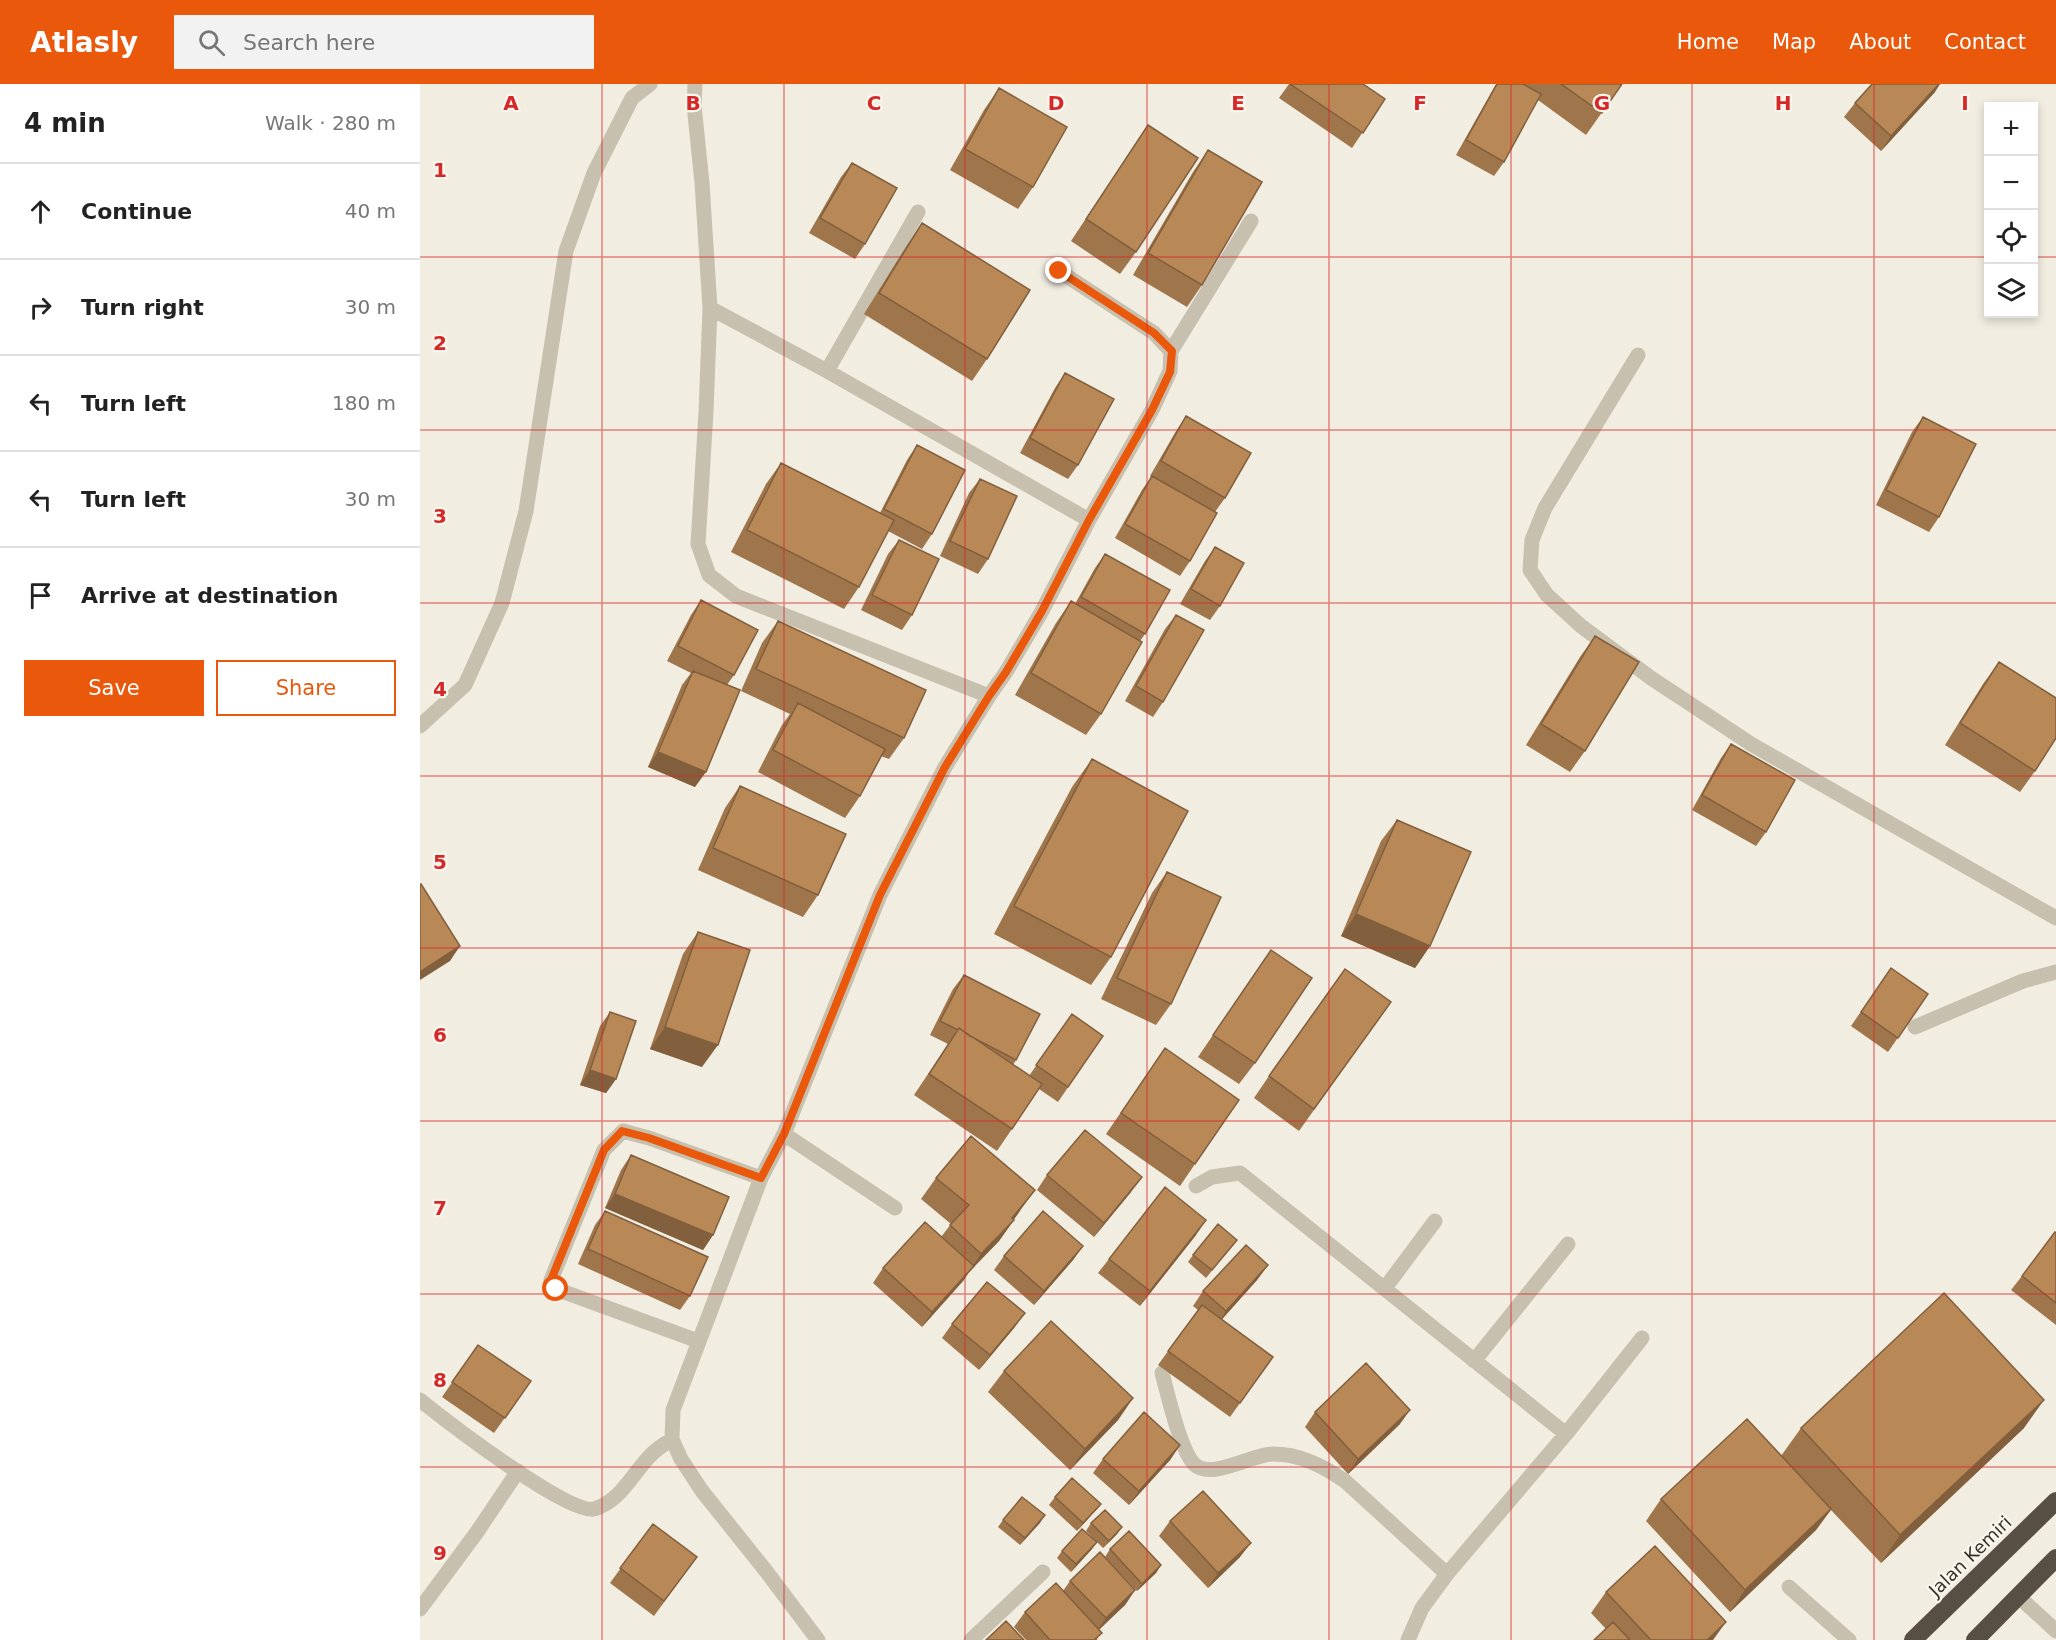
<!DOCTYPE html>
<meta charset="utf-8">
<style>
:root{--surface:#fff;--page:#f2f2f2;--text:#222;--muted:#767676;--line:#e0e0e0;--accent:#ea580c}
body{margin:0;font-family:"DejaVu Sans",sans-serif;background:var(--page);color:var(--text)}
.controls{position:absolute;right:18px;top:18px;display:grid;overflow:hidden;border-radius:0px;box-shadow:0 3px 9px #0003}
.controls button{width:54px;height:54px;display:grid;place-items:center;padding:0;border:0;border-bottom:2px solid var(--line);background:var(--surface);color:var(--text);font:30px sans-serif}
.stop{position:absolute;width:18px;height:18px;margin:-14px;border:4px solid #ea580c;border-radius:50%;background:#fff}
.stop.end{background:#ea580c;border-color:#fff;box-shadow:0 2px 6px #0008}
.list{margin:0;padding:0;list-style:none}
h2{display:flex;justify-content:space-between;align-items:center;height:78px;margin:0;padding:0 24px;font-size:26px}
h2 small{font-size:20px;font-weight:400;color:var(--muted)}
.list li{display:grid;grid-template-columns:39px 1fr auto;gap:18px;align-items:center;box-sizing:border-box;height:96px;padding:0 24px;border-top:2px solid var(--line)}
.list b{display:block;font-size:22px;white-space:nowrap}
.list em{font-size:20px;font-style:normal;color:var(--muted)}
.actions{display:flex;gap:12px;padding:18px 24px}
.actions a{flex:1;padding:14px 0;border:2px solid var(--accent);border-radius:0px;text-align:center;font-size:21px;color:var(--accent)}
.actions .main{background:var(--accent);color:#fff}
.icon{flex:none;width:33px;height:33px;fill:none;stroke:currentColor;stroke-width:2;stroke-linecap:round;stroke-linejoin:round}
.map{position:relative;flex:none;width:1636px;height:1556px;overflow:hidden}
header{display:flex;align-items:center;gap:36px;box-sizing:border-box;height:84px;padding:0 30px;background:var(--accent);color:#fff}
header strong{font-size:28px}
nav{display:flex;gap:33px;margin-inline-start:auto;font-size:21px}
.search{width:420px;height:54px;background:var(--page);display:flex;align-items:center;gap:15px;box-sizing:border-box;padding:0 21px;border-radius:0px;color:var(--muted);font-size:22px}
main{display:flex}
aside{flex:1;background:var(--surface)}
.map>svg:first-child{display:block}
.lines{fill:none;stroke-linecap:round;stroke-linejoin:round}
.minor{stroke:#c8c0ae;stroke-width:15}
.highway{stroke:#574f43;stroke-width:18}
.wall{fill:#9f754b}
.shaded-wall{fill:#825f3d}
.building{fill:#b98857;stroke:#825f3d;stroke-width:1.5}
.route{stroke:#ea580c;stroke-width:8}
.grid{fill:none;stroke:#d62828;stroke-width:1.5;stroke-opacity:0.55}
.labels{text-anchor:middle;dominant-baseline:central;stroke-width:4.5;stroke-linejoin:round;paint-order:stroke}
.street-label{font-size:18px;fill:#37322b;stroke:#f9f6ed}
.grid-label{font-size:20px;text-anchor:middle;font-weight:bold;fill:#d62828;stroke:#f9f6ed;stroke-width:4.5;stroke-linejoin:round;paint-order:stroke}
</style>
<header>
<strong>Atlasly</strong>
<div class="search"><svg class="icon" aria-label="search" viewBox="0 0 24 24"><circle cx="10" cy="10" r="6"/><path d="M15 15l6 6"/></svg>Search here</div>
<nav><a>Home</a><a>Map</a><a>About</a><a>Contact</a></nav>
</header>
<main>
<aside>
<h2>4 min<small>Walk · 280 m</small></h2>
<ul class="list">
<li><svg class="icon" aria-label="ahead" viewBox="0 0 24 24"><path d="M12 20V5M6 11l6-6 6 6"/></svg><div><b>Continue</b></div><em>40 m</em></li>
<li><svg class="icon" aria-label="right" viewBox="0 0 24 24"><path d="M7 20v-9h11M14 6l5 5-5 5"/></svg><div><b>Turn right</b></div><em>30 m</em></li>
<li><svg class="icon" aria-label="left" viewBox="0 0 24 24"><path d="M17 20v-9H6M10 6l-5 5 5 5"/></svg><div><b>Turn left</b></div><em>180 m</em></li>
<li><svg class="icon" aria-label="left" viewBox="0 0 24 24"><path d="M17 20v-9H6M10 6l-5 5 5 5"/></svg><div><b>Turn left</b></div><em>30 m</em></li>
<li><svg class="icon" aria-label="arrive" viewBox="0 0 24 24"><path d="M6 21V4h12l-3 4 3 4H6"/></svg><div><b>Arrive at destination</b></div></li>
</ul>
<div class="actions"><a class="main">Save</a><a>Share</a></div>
</aside>
<div class="map">
<svg width="1636" height="1556" viewBox="0 0 1636 1556">
<rect width="100%" height="100%" fill="#f1ede1"/>
<g class="lines">
<!-- minor -->
<path class="minor" d="M275,0L274,21L282,99L290,224L286,328L278,460L289,491L316,512L569,612
M290,224L407,287L669,436
M751,267L831,137
M1218,271L1125,424L1112,456L1110,486L1127,511L1161,542L1231,594L1331,660L1636,834
M407,287L498,128
M0,642L45,601L82,519L106,427L146,167L174,89L212,14L230,0
M1495,943L1603,897L1636,888
M364,1050L475,1124
M776,1102L792,1093L820,1089L1146,1350L1027,1490L1002,1524L988,1556
M965,1204L1015,1137
M278,1257L136,1205L131,1196L184,1066L203,1047L229,1054L341,1094
M1054,1277L1148,1160
M742,1289C748,1311 760,1365 774,1380C791,1397 832,1370 853,1370C880,1370 903,1382 925,1397L1027,1490
M0,1316C25,1336 148,1431 174,1425C200,1418 213,1389 230,1372C236,1365 245,1360 252,1355
M1146,1350L1222,1254
M1369,1503L1429,1556
M1598,1512L1636,1547
M0,1525L57,1448L98,1387
M398,1556L346,1487L282,1407L261,1375L252,1355L253,1326L341,1094L364,1050L460,811L525,683L569,612L586,588L622,527L669,436L732,326L750,287L751,267L734,249L639,187
M551,1556L623,1488"/>
<!-- highway -->
<path class="highway" d="M1493,1556L1636,1417
M1555,1556L1636,1474"/>
</g>
<!-- wall -->
<path class="wall" d="M869,0H943L965,15L932,64L859,14Z
M1076,0H1202L1166,51L1118,16L1084,78L1074,92L1036,71Z
M579,4L613,103L598,125L530,86L564,26Z
M1515,8L1461,67L1424,33L1435,19Z
M728,41L716,168L700,190L651,157Z
M788,66L782,201L767,223L713,191L773,88Z
M432,79L445,160L435,175L389,149L421,93Z
M502,139L567,275L552,297L444,230L487,161Z
M645,289L658,381L648,395L600,369L635,304Z
M766,332L805,414L795,428L770,477L760,492L695,454L722,406L731,393L730,392L756,347Z
M1503,333L1519,433L1509,448L1456,421L1492,348Z
M497,361L512,450L502,465L468,447L439,503L424,525L311,468L346,400L361,379L460,429L487,376Z
M560,395L568,475L558,490L520,472L549,409Z
M479,456L492,531L482,546L441,526L468,470Z
M795,463L800,522L790,536L760,520L785,477Z
M685,470L725,550L720,557L681,630L666,651L595,611L636,539L651,517L655,520L675,484Z
M281,516L314,591L307,601L275,703L228,683L262,601L271,589L247,577L271,531Z
M756,531L743,618L733,633L705,617L745,545Z
M358,537L484,654L469,675L461,672L440,712L425,734L338,688L362,641L370,630L321,607L342,559Z
M1175,552L1165,667L1150,688L1106,661L1160,573Z
M1579,578L1615,687L1600,708L1525,661L1563,600Z
M1311,660L1346,748L1336,762L1272,726L1301,674Z
M672,675L691,873L671,901L574,850L652,703Z
M320,702L398,811L383,833L278,786L305,724Z
M977,736L1010,862L995,884L921,852L961,757Z
M747,788L751,920L736,941L681,915L732,809Z
M278,848L282,983L230,965L263,870Z
M1471,884L1508,910L1468,968L1431,942Z
M836,888L835,979L819,1000L778,973Z
M544,891L596,976L593,981L609,992L652,930L683,952L638,1018L619,1005L577,1067L494,1011L528,960L510,951L533,905Z
M971,918L879,1047L834,1014L849,992Z
M190,928L196,995L186,1009L160,1001L180,942Z
M745,964L775,1080L760,1102L686,1050Z
M211,1071L293,1151L283,1166L185,1124L201,1086Z
M627,1091L711,1108L674,1153L617,1106Z
M516,1094L600,1127L579,1157L549,1188L543,1197L502,1243L453,1199L463,1184L521,1153L531,1140L501,1115Z
M185,1127L270,1212L260,1226L158,1180L175,1141Z
M1636,1149V1241L1591,1206L1602,1192Z
M776,1151L720,1222L678,1189L689,1175Z
M817,1156L786,1194L768,1178L773,1171Z
M663,1162L653,1176L614,1221L574,1186L584,1172Z
M848,1181L837,1196L802,1235L853,1273L810,1333L738,1281L778,1226L773,1222L783,1207Z
M605,1229L594,1244L559,1286L522,1254L532,1240Z
M58,1261L111,1297L74,1349L22,1313Z
M584,1287L713,1314L698,1336L650,1386L568,1308Z
M895,1328L980,1340L928,1390L885,1343Z
M1381,1344H1604L1461,1479L1411,1426L1396,1446L1310,1528L1226,1437L1241,1415L1361,1372Z
M760,1361L750,1376L709,1421L673,1389L683,1375Z
M635,1413L681,1420L675,1427L657,1447L629,1421Z
M625,1431L600,1461L578,1443L583,1436Z
M750,1437L820,1473L788,1504L739,1452Z
M671,1439L702,1443L697,1450L683,1464L666,1447Z
M233,1440L277,1473L234,1532L190,1499Z
M677,1458L672,1465L651,1488L637,1474L642,1467Z
M690,1465L741,1481L736,1489L717,1507L685,1473Z
M650,1497L715,1506L705,1521L679,1546L677,1556H606L594,1543L605,1528L643,1507Z
M1186,1508L1293,1556H1174L1186,1545L1171,1529Z"/>
<!-- shaded-wall -->
<path class="shaded-wall" d="M1519,0H1520L1515,8L1461,67L1471,52Z
M238,668L286,688L275,703L228,683Z
M936,830L1010,862L995,884L921,852Z
M40,862L30,877L0,896V888Z
M245,943L298,961L282,983L230,965Z
M170,986L196,995L186,1009L160,1001Z
M722,1093L711,1108L674,1153L684,1139Z
M615,1106L591,1139L594,1136L579,1157L549,1188L543,1197L502,1243L512,1228L549,1187L561,1170Z
M195,1110L293,1151L283,1166L185,1124Z
M786,1136L776,1151L720,1222L730,1207Z
M663,1162L653,1176L614,1221L624,1207Z
M848,1181L837,1196L796,1242L806,1227Z
M605,1229L594,1244L559,1286L570,1271Z
M713,1314L698,1336L650,1386L665,1365Z
M1624,1316L1604,1344L1461,1479L1480,1451Z
M990,1326L980,1340L928,1390L938,1375Z
M760,1361L750,1376L709,1421L719,1407Z
M681,1420L675,1427L657,1447L663,1439Z
M1411,1425L1396,1446L1310,1528L1325,1506Z
M625,1431L620,1439L600,1461L605,1454Z
M702,1443L697,1450L683,1464L689,1457Z
M677,1458L672,1465L651,1488L656,1480Z
M831,1459L820,1473L788,1504L798,1489Z
M741,1481L736,1489L717,1507L722,1500Z
M715,1506L705,1521L675,1549L686,1534Z
M1306,1538L1293,1556H1287Z"/>
<!-- building -->
<path class="building" d="M870,0H943L965,15L943,49Z
M1077,0H1103L1121,10L1084,78L1046,56Z
M1141,0H1202L1182,29Z
M1452,0H1519L1471,52L1435,19Z
M579,4L647,43L613,103L545,65Z
M728,41L778,74L716,168L666,135Z
M788,66L842,98L782,201L728,169Z
M432,79L477,104L445,160L400,134Z
M502,139L610,206L567,275L459,209Z
M645,289L694,315L658,381L610,354Z
M766,332L831,369L805,414L741,377Z
M1503,333L1556,360L1519,433L1466,406Z
M497,361L545,386L512,450L464,425Z
M361,379L474,436L439,503L327,446Z
M732,392L797,429L770,477L705,440Z
M560,395L597,412L568,475L530,457Z
M479,456L519,475L492,531L452,511Z
M795,463L824,479L800,522L771,505Z
M685,470L750,506L725,550L661,513Z
M281,516L338,546L314,591L258,562Z
M651,517L722,558L681,630L611,589Z
M756,531L784,546L743,618L716,602Z
M358,537L506,606L484,654L336,585Z
M1175,552L1219,578L1165,667L1121,640Z
M1579,578L1636,614V654L1615,687L1540,639Z
M273,587L320,606L286,688L238,668Z
M378,619L465,665L440,712L353,666Z
M1311,660L1375,696L1346,748L1282,711Z
M672,675L768,727L691,873L594,822Z
M320,702L426,750L398,811L293,764Z
M977,736L1051,768L1010,862L936,830Z
M747,788L801,813L751,920L697,894Z
M1,800L40,862L0,888V801Z
M278,848L330,866L298,961L245,943Z
M851,866L892,894L835,979L793,951Z
M1471,884L1508,910L1478,954L1441,928Z
M925,885L971,918L894,1025L849,992Z
M544,891L620,930L596,976L550,952L539,944L538,946L520,937Z
M190,928L216,937L196,995L170,986Z
M652,930L683,952L648,1003L616,981Z
M539,944L622,1000L592,1045L509,990Z
M745,964L819,1016L775,1080L701,1029Z
M665,1046L722,1093L684,1139L627,1091Z
M551,1052L615,1106L592,1134L594,1136L561,1170L530,1141L549,1121L516,1094Z
M211,1071L309,1113L293,1151L195,1110Z
M745,1103L786,1136L730,1207L689,1175Z
M185,1127L288,1173L270,1212L168,1165Z
M623,1127L663,1162L624,1207L584,1172Z
M505,1138L554,1182L512,1228L463,1184Z
M798,1140L817,1156L792,1186L773,1171Z
M1635,1148L1636,1149V1219L1602,1192Z
M826,1161L848,1181L806,1227L783,1207Z
M567,1198L605,1229L570,1271L532,1240Z
M1524,1209L1624,1316L1480,1451L1381,1344Z
M782,1221L853,1273L820,1319L748,1267Z
M631,1237L713,1314L665,1365L584,1287Z
M58,1261L111,1297L85,1334L32,1298Z
M946,1279L990,1326L938,1375L895,1328Z
M724,1328L760,1361L719,1407L683,1375Z
M1327,1335L1411,1425L1325,1506L1241,1415Z
M652,1394L681,1420L663,1439L635,1413Z
M783,1407L831,1459L798,1489L750,1437Z
M602,1413L625,1431L605,1454L583,1436Z
M685,1426L702,1443L689,1457L671,1439Z
M233,1440L277,1473L244,1517L200,1484Z
M662,1445L677,1458L656,1480L642,1467Z
M709,1447L741,1481L722,1500L690,1465Z
M1235,1462L1306,1538L1287,1556H1231L1186,1508Z
M680,1468L715,1506L686,1534L650,1497Z
M636,1499L682,1549L674,1556H630L605,1528Z
M586,1537L604,1556H566Z
M1193,1538L1210,1556H1174Z"/>
<g class="lines">
<!-- route -->
<path class="route" d="M136,1205L131,1196L184,1066L202,1047L229,1054L341,1094L364,1050L460,811L525,683L569,612L586,588L622,527L669,436L732,326L750,288L752,267L734,249L639,187"/>
</g>
<!-- grid -->
<path class="grid" d="M182,0V1556M364,0V1556M545,0V1556M727,0V1556M909,0V1556M1091,0V1556M1272,0V1556M1454,0V1556M0,173H1568M1614,173H1636M0,346H1636M0,519H1636M0,692H1636M0,864H1636M0,1037H1636M0,1210H1636M0,1383H1636"/>
<g class="labels">
<!-- street labels -->
<g class="street-label">
<text transform="translate(1550 1472) rotate(-44)">Jalan Kemiri</text>
</g>
</g>
<g class="grid-label">
<text x="91" y="26">A</text>
<text x="273" y="26">B</text>
<text x="454" y="26">C</text>
<text x="636" y="26">D</text>
<text x="818" y="26">E</text>
<text x="1000" y="26">F</text>
<text x="1182" y="26">G</text>
<text x="1363" y="26">H</text>
<text x="1545" y="26">I</text>
<text x="20" y="93">1</text>
<text x="20" y="266">2</text>
<text x="20" y="439">3</text>
<text x="20" y="612">4</text>
<text x="20" y="785">5</text>
<text x="20" y="958">6</text>
<text x="20" y="1131">7</text>
<text x="20" y="1303">8</text>
<text x="20" y="1476">9</text>
</g>
</svg>
<div class="controls">
<button>+</button>
<button>−</button>
<button><svg class="icon" aria-label="locate" viewBox="0 0 24 24"><circle cx="12" cy="12" r="6"/><path d="M12 2v4M12 18v4M2 12h4M18 12h4"/></svg></button>
<button><svg class="icon" aria-label="layers" viewBox="0 0 24 24"><path d="M12 4l9 5-9 5-9-5zM3 14l9 5 9-5"/></svg></button>
</div>
<div class="stop" style="left:136px;top:1205px"></div>
<div class="stop end" style="left:639px;top:187px"></div>
</div>
</main>
